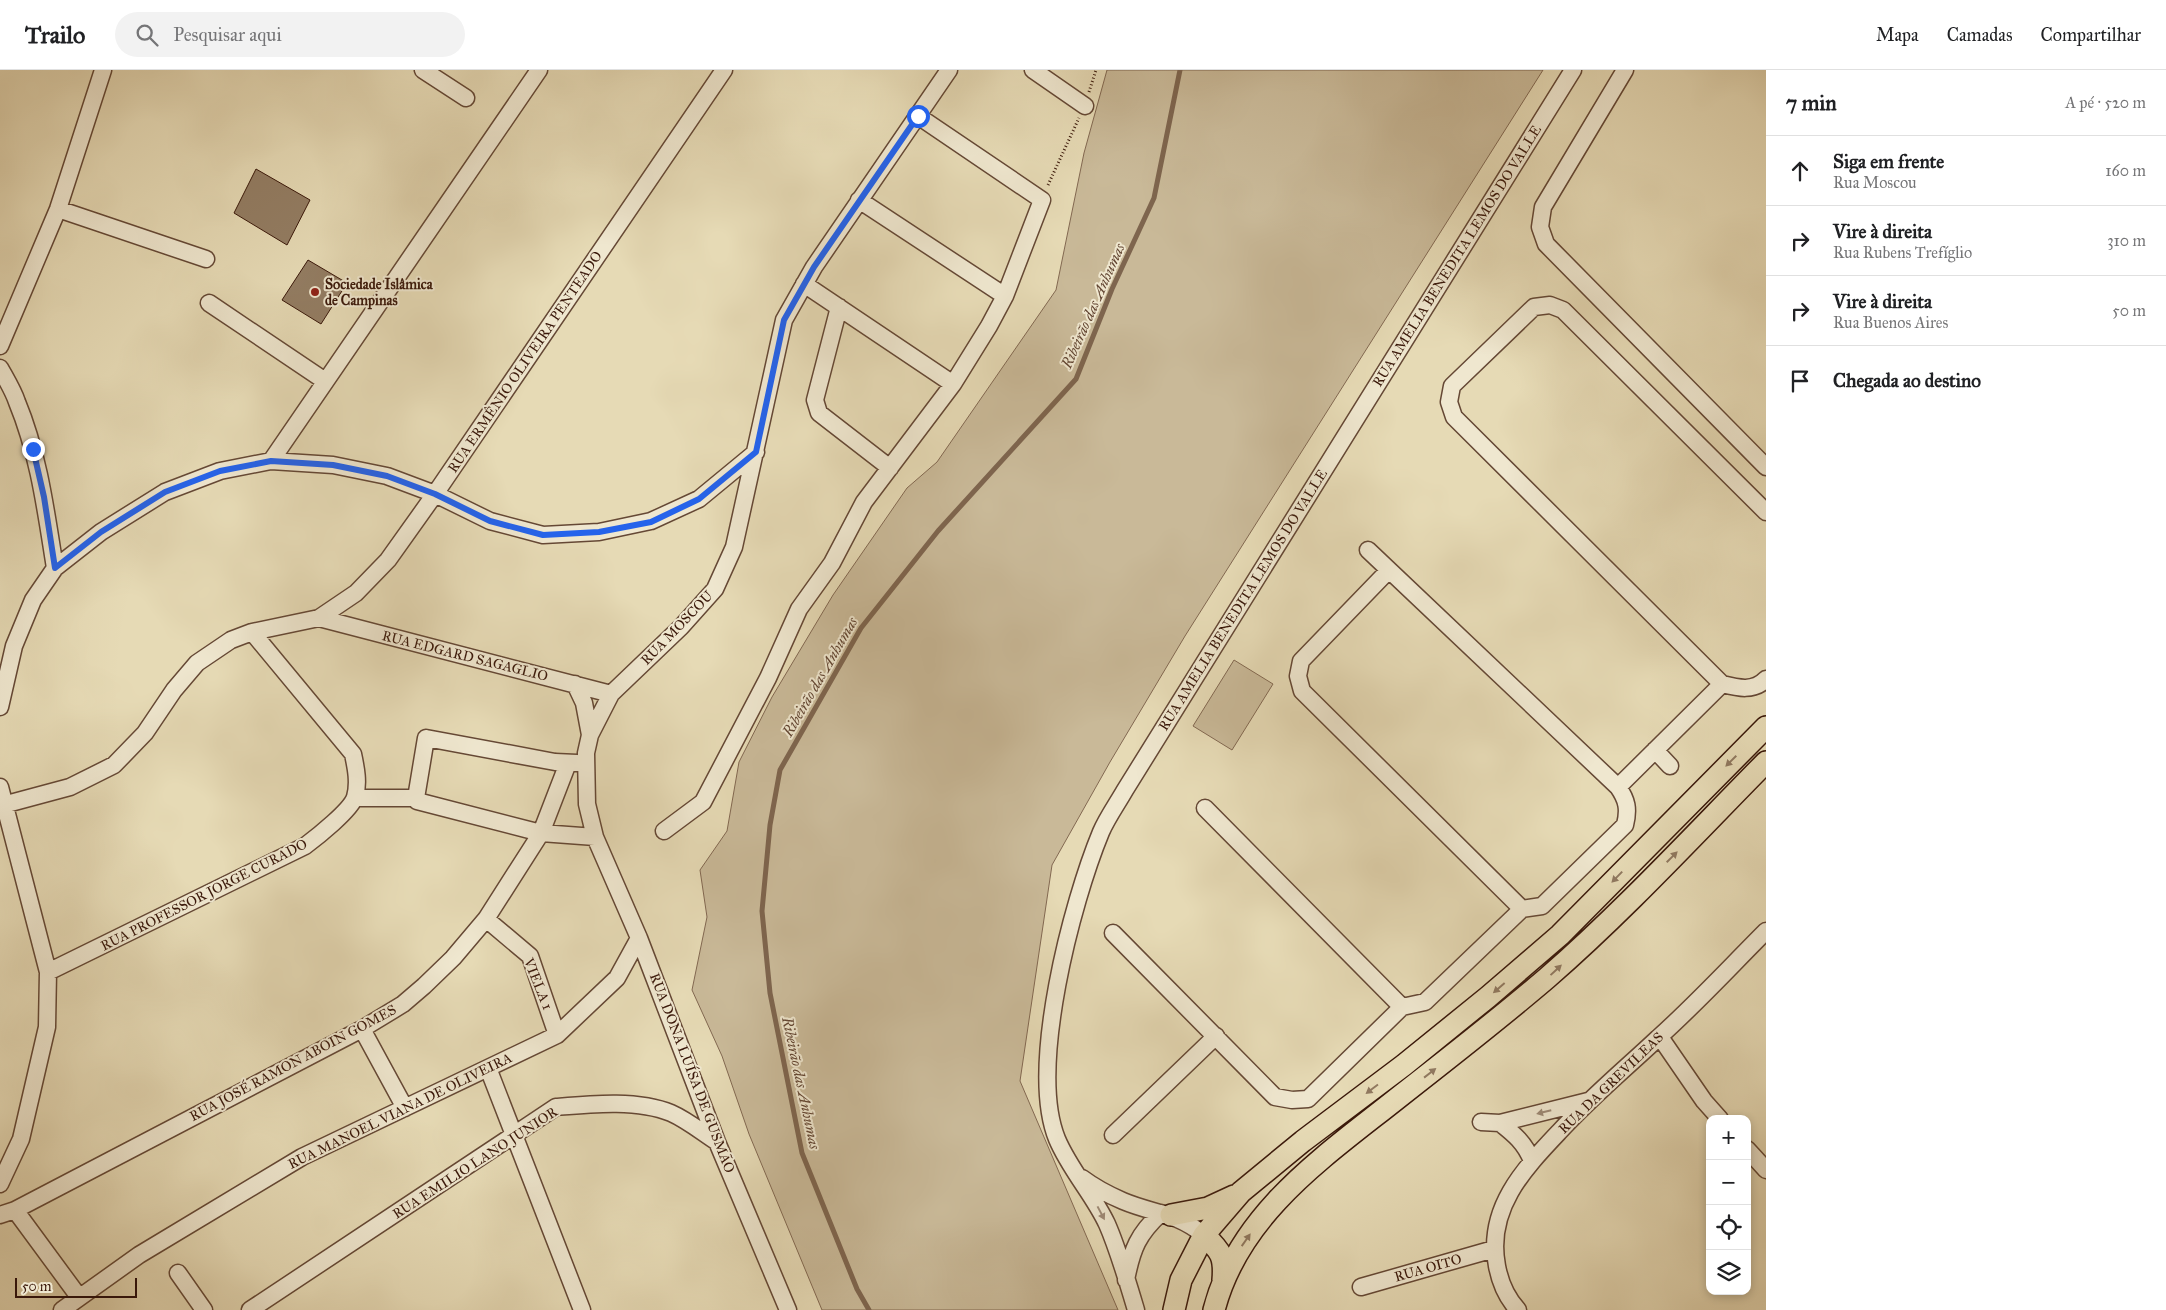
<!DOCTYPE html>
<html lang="pt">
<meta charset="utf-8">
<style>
:root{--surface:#fff;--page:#f2f2f2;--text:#202124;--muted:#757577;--line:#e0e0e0}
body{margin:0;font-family:"IM FELL Great Primer",serif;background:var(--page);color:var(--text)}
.controls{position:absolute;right:15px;bottom:15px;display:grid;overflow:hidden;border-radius:10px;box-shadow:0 2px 8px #0003}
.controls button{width:45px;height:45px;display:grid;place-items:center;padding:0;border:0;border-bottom:1px solid var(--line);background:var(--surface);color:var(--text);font:25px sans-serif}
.scale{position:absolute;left:15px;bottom:12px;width:122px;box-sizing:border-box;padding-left:5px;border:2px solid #3a180a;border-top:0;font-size:14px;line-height:18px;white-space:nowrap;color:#3a180a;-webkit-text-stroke:4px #efe7cf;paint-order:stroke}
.stop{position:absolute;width:15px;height:15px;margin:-11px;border:4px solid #2563eb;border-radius:50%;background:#fff}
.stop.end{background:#2563eb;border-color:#fff;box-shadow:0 1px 5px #0008}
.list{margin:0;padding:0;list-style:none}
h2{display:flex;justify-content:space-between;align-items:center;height:65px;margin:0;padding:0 20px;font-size:21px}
h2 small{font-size:16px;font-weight:400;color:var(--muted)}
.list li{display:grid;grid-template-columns:32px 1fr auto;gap:15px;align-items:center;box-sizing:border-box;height:70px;padding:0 20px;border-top:1px solid var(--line)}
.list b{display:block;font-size:19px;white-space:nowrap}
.list p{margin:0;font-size:16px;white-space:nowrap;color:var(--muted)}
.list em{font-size:16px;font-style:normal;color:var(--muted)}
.icon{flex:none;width:28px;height:28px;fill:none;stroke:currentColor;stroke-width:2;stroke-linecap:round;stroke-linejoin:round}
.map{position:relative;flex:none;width:1766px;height:1240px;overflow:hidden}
header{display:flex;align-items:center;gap:30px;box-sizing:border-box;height:70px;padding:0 25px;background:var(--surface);border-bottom:1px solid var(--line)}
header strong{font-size:24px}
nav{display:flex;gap:28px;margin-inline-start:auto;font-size:18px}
.search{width:350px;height:45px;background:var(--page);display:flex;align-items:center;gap:12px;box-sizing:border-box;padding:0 18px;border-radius:28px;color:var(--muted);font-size:19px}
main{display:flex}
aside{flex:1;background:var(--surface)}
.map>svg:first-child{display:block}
.green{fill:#c9b998;stroke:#826851}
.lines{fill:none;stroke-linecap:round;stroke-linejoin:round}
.stream{stroke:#7e654e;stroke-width:5}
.building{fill:#937d63;stroke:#3a180a}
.minor-casing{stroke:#654835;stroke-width:19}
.major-casing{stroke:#3a180a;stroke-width:24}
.path{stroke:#3a180a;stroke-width:3;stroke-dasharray:1 2.5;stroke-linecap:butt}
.minor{stroke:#efe7cf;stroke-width:16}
.major{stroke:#e6dab5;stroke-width:21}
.oneway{fill:#907960}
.oneway2{fill:#9e8a76}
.route{stroke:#2563eb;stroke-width:6}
.poi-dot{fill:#8f2418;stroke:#efe7cf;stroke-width:2}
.labels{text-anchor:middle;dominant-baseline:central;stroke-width:4;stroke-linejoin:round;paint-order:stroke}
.street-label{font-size:14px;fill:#3a180a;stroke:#efe7cf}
.poi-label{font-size:14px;font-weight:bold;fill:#3a180a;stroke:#efe7cf;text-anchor:start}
.water-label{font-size:15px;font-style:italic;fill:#624532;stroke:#efe7cf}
</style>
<header>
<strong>Trailo</strong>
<div class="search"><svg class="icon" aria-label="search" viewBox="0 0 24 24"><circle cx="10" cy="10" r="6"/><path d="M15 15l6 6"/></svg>Pesquisar aqui</div>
<nav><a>Mapa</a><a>Camadas</a><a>Compartilhar</a></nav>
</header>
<main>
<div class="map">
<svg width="1766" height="1240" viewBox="0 0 1766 1240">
<rect width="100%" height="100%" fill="#e6dab5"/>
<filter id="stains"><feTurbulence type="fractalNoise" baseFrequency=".004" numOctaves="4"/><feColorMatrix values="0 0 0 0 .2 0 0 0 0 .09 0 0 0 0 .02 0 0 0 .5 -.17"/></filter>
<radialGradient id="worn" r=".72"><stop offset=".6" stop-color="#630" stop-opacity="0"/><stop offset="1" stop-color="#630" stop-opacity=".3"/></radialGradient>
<!-- green -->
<path class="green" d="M1107,0H1543L1185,566L1110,692L1052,795L1020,1011L1118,1240H822L749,1064L722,986L692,920L707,847L700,800L727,761L739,692L772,627L833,525L907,418L937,392L1056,220L1084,83Z
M1234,590L1273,614L1232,680L1193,656Z"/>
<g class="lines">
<!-- stream -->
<path class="stream" d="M869,1240L857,1219L802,1083L770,923L762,841L770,755L780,700L861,558L938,461L1076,309L1112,219L1154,128L1180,0"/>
</g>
<!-- building -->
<path class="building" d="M256,99L310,130L287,175L234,143Z
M308,190L347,213L321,254L282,230Z"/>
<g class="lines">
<defs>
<path id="minor" d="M423,0L466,28
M1033,0L1085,36
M1625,0L1543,137L1540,157L1546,174L1766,397
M859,130L1005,226
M58,139L206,189
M804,214L953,314
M209,233L325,311
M839,237L815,330L819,343L890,398
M0,276L58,139L103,0
M0,298C6,309 13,320 17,332C39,385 46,442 55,498
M271,391L539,0
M1766,442L1563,240L1550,235L1534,237L1452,316L1449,332L1454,347L1722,614C1738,618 1754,622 1766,609
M1368,480L1618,717C1627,730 1629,739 1625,755L1542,836L1522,839L1302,621L1298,606L1301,591L1389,500
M319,548L611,624
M575,614L584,633L590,665
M0,637L14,576L33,530L55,498L101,462L165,422L220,401L271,391L333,395L387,406L435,424L490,451L543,465L599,462L651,451L699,429L756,382
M1655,680L1670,696
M0,717L48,902L47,957L21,1069L0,1114
M1618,717L1722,614
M355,728H416
M416,728L426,668L555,692L577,693
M416,728L417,731L541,763L595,767
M3,735L70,717L114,695L145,663L174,620L197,593L231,570L252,562L319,548L356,523L388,490L435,424L724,0
M1205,738L1402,937
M664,761L703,732L768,608L799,539L832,493L864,432L953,314L989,256L1005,226L1042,130L918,46
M486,849L530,886L557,965
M1113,863L1275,1027L1292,1030L1308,1029L1402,937L1425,932L1522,839
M48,902L305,776C317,767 351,740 355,727C359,713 356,698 353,684L252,562
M362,959L405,1038
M1660,967L1704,1031L1720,1049
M488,998L582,1240
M1481,1052L1500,1053L1588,1031
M1500,1053C1514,1064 1525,1073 1532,1091
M1113,1065L1216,966
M1747,1079L1766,1100
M1082,1108C1094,1117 1109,1125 1123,1131C1154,1144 1175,1142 1204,1165
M15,1140L79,1227
M0,1145L15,1140L362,959L403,934L424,916L453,888L486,849L541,763L568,693
M178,1203L204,1240
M1126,1210C1132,1179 1138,1164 1161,1143
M1361,1217L1494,1179
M62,1240L139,1185L302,1087L557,965L617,908L639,868
M250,1240L556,1037C590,1034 638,1029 671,1043C687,1050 703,1063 717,1072
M788,1240L717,1072L639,868L595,767L587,734L586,683L590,665L611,624L681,557L715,519L734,477L784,250L814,197L949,0
M1136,1240C1128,1213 1118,1179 1107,1154C1093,1124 1070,1100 1057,1069C1028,998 1072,832 1101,762C1107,748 1117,734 1125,720L1573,0
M1518,1240C1507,1228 1500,1212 1497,1196C1486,1139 1523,1100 1559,1062C1590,1028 1625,999 1658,968C1696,934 1730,897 1766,861"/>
<path id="major" d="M1171,1145L1208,1138L1234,1126
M1204,1165C1221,1181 1225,1187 1223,1210
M1174,1240L1181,1210L1204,1165L1241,1122L1303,1071L1404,995L1488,927L1560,865L1766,657
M1214,1240C1239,1143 1325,1086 1399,1027C1449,988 1499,949 1547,908C1624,841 1694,765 1766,692"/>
</defs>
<!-- minor casing -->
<use href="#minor" class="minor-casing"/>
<!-- major casing -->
<use href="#major" class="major-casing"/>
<!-- path -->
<path class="path" d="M1089,22L1096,0
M1048,115L1079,48"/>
<!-- minor -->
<use href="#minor" class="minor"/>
<!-- major -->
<use href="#major" class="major"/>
</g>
<!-- one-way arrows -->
<defs><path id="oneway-solid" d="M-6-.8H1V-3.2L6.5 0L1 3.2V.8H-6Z" transform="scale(1.25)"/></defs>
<g class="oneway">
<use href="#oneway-solid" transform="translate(1731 691) rotate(135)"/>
<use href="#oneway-solid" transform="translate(1672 787) rotate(-45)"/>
<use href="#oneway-solid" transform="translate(1617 807) rotate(134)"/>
<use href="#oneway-solid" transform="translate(1556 900) rotate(-43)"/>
<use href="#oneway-solid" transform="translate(1499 918) rotate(139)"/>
<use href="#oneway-solid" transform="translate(1430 1003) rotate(-38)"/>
<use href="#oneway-solid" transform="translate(1372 1019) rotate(143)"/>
<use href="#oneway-solid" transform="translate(1246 1170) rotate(-55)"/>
</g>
<g class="oneway2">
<use href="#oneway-solid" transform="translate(1544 1042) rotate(166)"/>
<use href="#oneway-solid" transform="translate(1101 1143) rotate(62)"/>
</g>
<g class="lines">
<!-- route -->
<path class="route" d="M33,379L44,427L55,498L101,462L165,422L220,401L271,391L333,395L387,406L435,424L490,451L543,465L599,462L651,452L699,429L756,382L784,250L814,197L918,46"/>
</g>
<!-- markers -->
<circle class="poi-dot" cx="315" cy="222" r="5"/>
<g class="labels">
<!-- street labels -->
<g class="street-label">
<text transform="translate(1457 186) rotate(-58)">RUA AMELIA BENEDITA LEMOS DO VALLE</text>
<text transform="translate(525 292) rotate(-56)">RUA ERMÊNIO OLIVEIRA PENTEADO</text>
<text transform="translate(1243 530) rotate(-58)">RUA AMELIA BENEDITA LEMOS DO VALLE</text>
<text transform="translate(677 558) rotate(-46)">RUA MOSCOU</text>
<text transform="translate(465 586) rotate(14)">RUA EDGARD SAGAGLIO</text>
<text transform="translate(204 825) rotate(-27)">RUA PROFESSOR JORGE CURADO</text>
<text transform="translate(538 914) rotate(68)">VIELA 1</text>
<text transform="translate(293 993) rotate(-28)">RUA JOSÉ RAMON ABOIN GOMES</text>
<text transform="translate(692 1003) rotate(69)">RUA DONA LUÍSA DE GUSMÃO</text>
<text transform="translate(1611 1013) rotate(-44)">RUA DA GREVILEAS</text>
<text transform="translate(400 1041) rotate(-26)">RUA MANOEL VIANA DE OLIVEIRA</text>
<text transform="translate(475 1093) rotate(-33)">RUA EMILIO LANO JUNIOR</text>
<text transform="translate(1428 1198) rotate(-16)">RUA OITO</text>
</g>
<!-- poi labels -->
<g class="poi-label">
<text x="325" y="214">Sociedade Islâmica<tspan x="325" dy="16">de Campinas</tspan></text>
</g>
<!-- water labels -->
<g class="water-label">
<text transform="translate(1093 236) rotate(-66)">Ribeirão das Anhumas</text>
<text transform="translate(820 607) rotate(-60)">Ribeirão das Anhumas</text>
<text transform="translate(801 1013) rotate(78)">Ribeirão das Anhumas</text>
</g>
</g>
<rect width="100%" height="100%" filter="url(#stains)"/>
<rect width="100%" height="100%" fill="url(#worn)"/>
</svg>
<div class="controls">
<button>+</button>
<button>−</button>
<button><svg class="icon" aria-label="locate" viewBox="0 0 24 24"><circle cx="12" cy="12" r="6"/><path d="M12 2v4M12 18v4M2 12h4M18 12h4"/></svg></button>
<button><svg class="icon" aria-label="layers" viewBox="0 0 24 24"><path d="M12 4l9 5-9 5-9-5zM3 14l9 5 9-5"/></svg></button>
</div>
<div class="scale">50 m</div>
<div class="stop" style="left:918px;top:46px"></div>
<div class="stop end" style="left:33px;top:379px"></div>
</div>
<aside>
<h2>7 min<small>A pé · 520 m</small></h2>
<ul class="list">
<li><svg class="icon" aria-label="ahead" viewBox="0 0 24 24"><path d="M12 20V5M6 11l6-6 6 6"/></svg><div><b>Siga em frente</b><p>Rua Moscou</p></div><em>160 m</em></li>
<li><svg class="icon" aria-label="right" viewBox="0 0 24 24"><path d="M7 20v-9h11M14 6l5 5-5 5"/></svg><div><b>Vire à direita</b><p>Rua Rubens Trefíglio</p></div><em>310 m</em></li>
<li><svg class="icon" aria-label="right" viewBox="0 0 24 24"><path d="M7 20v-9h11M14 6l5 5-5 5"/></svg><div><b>Vire à direita</b><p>Rua Buenos Aires</p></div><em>50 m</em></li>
<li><svg class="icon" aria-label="arrive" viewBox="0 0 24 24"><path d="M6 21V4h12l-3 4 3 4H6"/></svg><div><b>Chegada ao destino</b></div></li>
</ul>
</aside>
</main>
